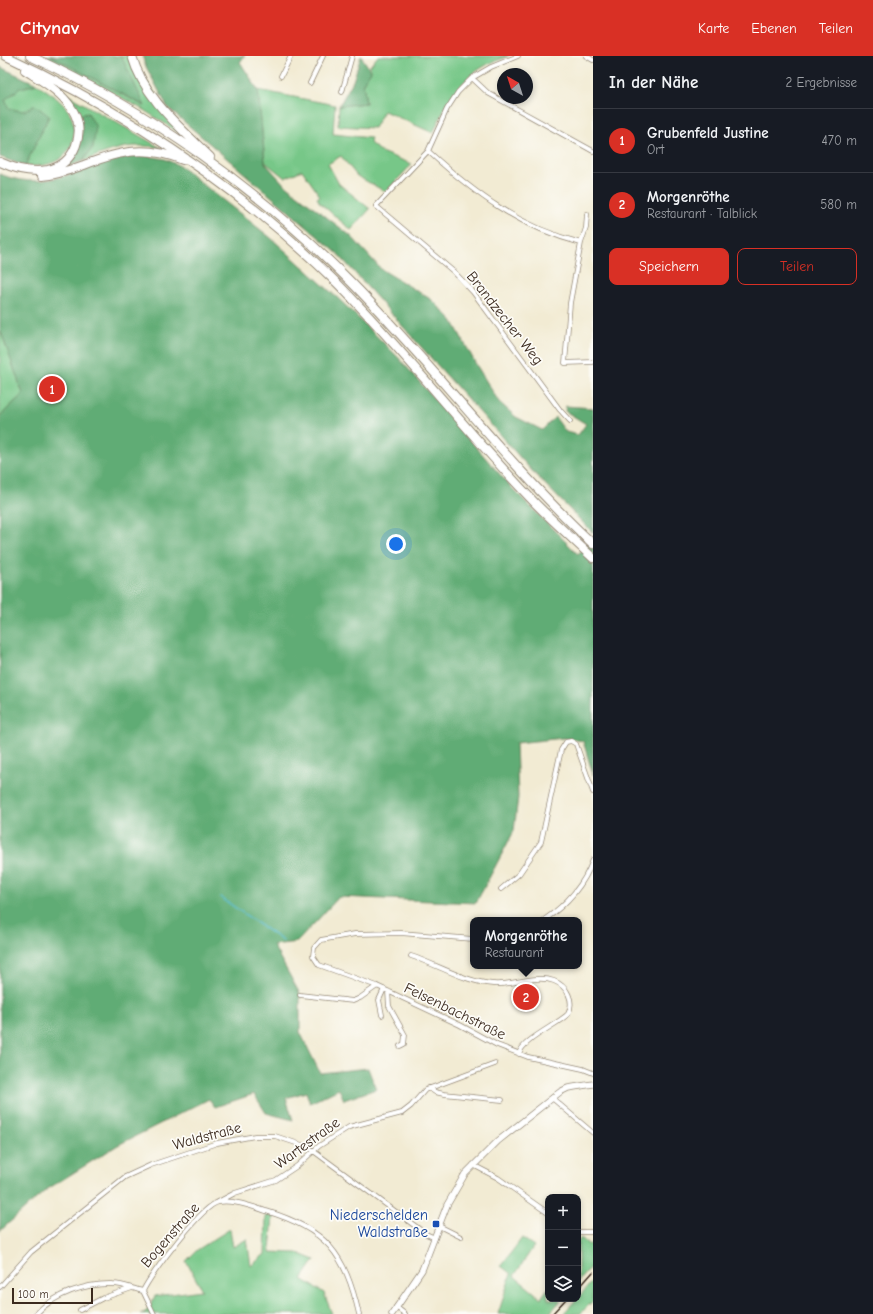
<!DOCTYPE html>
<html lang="de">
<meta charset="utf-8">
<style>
:root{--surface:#171b24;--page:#242831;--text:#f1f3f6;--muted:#9ea1a6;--line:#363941;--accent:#d93025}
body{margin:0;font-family:"Comic Neue",sans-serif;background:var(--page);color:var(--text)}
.controls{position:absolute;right:12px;bottom:12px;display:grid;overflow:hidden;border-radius:8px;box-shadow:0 2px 6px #0003}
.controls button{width:36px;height:36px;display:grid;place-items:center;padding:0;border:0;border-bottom:1px solid var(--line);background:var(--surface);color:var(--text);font:20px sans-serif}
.compass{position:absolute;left:497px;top:12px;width:36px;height:36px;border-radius:50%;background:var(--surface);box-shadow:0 2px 6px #0003;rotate:321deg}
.scale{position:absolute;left:12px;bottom:10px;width:81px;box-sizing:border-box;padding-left:4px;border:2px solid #3b2a1e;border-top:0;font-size:11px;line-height:14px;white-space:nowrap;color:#3b2a1e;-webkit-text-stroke:3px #fdfcf7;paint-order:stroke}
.you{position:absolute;left:396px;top:488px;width:14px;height:14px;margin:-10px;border:3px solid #fff;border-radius:50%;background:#1a73e8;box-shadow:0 0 0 6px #1a73e833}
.badge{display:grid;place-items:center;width:26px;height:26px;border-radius:50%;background:var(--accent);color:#fff;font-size:13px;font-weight:700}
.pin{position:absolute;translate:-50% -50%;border:2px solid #fff;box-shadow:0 1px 4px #0006}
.popup{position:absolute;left:470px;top:861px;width:112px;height:52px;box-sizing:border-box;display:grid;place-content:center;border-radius:8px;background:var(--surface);filter:drop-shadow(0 1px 3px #0005);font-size:13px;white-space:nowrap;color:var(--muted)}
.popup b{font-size:15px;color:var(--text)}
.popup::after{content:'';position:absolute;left:50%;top:100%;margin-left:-8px;border:8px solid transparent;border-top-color:var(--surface)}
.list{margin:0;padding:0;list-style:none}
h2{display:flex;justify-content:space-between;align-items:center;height:52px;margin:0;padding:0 16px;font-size:17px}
h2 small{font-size:13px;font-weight:400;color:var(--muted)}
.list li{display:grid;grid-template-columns:26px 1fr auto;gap:12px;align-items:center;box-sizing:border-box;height:64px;padding:0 16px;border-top:1px solid var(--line)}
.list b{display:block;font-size:15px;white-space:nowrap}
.list p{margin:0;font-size:13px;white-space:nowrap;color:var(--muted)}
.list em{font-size:13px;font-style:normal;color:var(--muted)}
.actions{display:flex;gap:8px;padding:12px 16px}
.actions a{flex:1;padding:9px 0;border:1px solid var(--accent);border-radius:8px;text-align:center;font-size:14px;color:var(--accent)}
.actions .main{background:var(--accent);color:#fff}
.icon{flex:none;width:22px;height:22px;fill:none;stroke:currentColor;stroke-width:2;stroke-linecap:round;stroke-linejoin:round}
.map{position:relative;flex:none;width:593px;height:1258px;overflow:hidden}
header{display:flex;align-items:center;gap:24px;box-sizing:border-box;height:56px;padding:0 20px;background:var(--accent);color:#fff}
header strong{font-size:19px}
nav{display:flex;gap:22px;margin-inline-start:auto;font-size:14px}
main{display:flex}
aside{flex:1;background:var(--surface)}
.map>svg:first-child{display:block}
.green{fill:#77c788;stroke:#597853}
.forest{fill:#61ac74;stroke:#4e6b49}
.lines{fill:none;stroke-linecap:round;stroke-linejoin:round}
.stream{stroke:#4fb9cb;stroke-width:1.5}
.minor-casing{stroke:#968a78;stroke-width:5.5}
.tertiary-casing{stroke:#968a78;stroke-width:7}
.motorway-casing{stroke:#968a78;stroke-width:10}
.minor{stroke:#fff;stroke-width:4}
.tertiary{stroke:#fff;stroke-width:5.5}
.motorway{stroke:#fff;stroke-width:8}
.rail{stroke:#3b2a1e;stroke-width:1.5}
.transit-dot{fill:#1a4fb4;stroke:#fdfcf7;stroke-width:1.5}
.labels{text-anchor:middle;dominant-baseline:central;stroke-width:3.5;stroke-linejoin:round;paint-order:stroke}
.street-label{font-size:15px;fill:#3b2a1e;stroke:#fdfcf7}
.transit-label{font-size:15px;fill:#164399;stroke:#fdfcf7;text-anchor:end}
</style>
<header>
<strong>Citynav</strong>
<nav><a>Karte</a><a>Ebenen</a><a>Teilen</a></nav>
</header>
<main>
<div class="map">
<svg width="593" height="1258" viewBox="0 0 593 1258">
<rect width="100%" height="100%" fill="#fdfcf7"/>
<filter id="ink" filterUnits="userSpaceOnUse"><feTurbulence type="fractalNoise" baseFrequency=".025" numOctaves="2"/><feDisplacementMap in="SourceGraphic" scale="8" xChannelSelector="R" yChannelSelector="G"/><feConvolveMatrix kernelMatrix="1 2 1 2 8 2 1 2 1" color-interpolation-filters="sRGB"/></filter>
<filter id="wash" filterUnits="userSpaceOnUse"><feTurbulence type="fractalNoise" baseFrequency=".012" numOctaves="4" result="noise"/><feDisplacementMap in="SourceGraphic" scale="16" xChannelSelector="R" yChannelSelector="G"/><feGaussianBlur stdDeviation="0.9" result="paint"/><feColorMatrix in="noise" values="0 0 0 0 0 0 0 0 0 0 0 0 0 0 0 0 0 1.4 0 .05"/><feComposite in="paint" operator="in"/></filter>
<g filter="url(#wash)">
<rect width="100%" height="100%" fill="#f2ebd3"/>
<!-- green -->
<path class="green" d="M46,0H51L144,50L121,3V0H131L133,7L189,83L142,53Z
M378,0H509C500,4 490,6 483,11C457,26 445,51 433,77L384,55L374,72L338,70L339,50L366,47L363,27L371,15L370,10Z
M37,28C48,35 59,43 67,53C72,59 74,69 74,77C72,105 49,111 25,110L49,60L9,53L5,44L20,32Z
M258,34L335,49L333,78L371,82L370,87L381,96L412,108L386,136L357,120L341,100L328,108L339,128L370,153L351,174L320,147L317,142L320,140L302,114L285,122L265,106Z
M68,39L161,92C129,86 112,94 83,105L93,91L88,57L80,59Z
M0,273L23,338L0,360Z
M266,1159L273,1160L270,1196L298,1197L315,1204L302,1223L324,1237L332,1258H140L146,1256L155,1240L202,1234L186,1205L197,1194L230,1173L233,1191L247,1183L251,1210L265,1198Z
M522,1182L534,1190L514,1220L541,1242L548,1232V1243H562L549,1258H498L511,1218L501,1210Z
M581,1182L589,1189L593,1185V1209L578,1225V1186Z
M593,1225V1245L580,1258H563Z"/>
<!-- forest -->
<path class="forest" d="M51,0H121L145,50Z
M143,0H245L240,6L258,34L265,107L284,128L351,180L381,213L432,244L452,264L477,310L499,346L516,361L542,374L555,361L566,376L578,379L586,368L565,355L566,350L593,352V477L533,416L337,197L168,52L144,7Z
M361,0L371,15L363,27L366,47L339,50L353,25Z
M0,11L37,28L20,32L5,44L9,53L24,55L35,49L49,60L25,110L0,101Z
M88,57L96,71L93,91L83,105L66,111C81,92 85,82 80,59Z
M143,99L165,103L180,110L271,182L341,245L398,301L510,430L578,498L593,481V719L583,685L564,682L516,687L518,741L514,775L476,847L339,841L297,886L273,889L300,938V976L320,1017L368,1012L376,1033L344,1044L339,1033L310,1047L306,1036L286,1042L293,1064L266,1057L254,1038L215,1051L209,1043L118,1089L46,1134L0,1175V360L23,338L0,273V118C52,140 92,102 143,99Z"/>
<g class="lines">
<!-- stream -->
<path class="stream" d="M220,841L283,885"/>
</g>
</g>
<g filter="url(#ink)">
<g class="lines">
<defs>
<path id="minor" d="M518,0L491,11L472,22L458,36L447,53L428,95L376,150L454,216L473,236L560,354L570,365
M586,0L593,4
M281,20L291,0
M472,22L488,37L593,95
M310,27L323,0
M342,36L352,0
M428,95C475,138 519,171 581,187L570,247L565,307L593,306
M581,187L586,172L587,158
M501,833L519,818L541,786L561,694L566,686L571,685L576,688L593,736
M544,864C566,849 584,829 593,804
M473,883L401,877L355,878L321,884L314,892L313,900L319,909L377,930L460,969L497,989L528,1001L583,1013L593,1017
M411,900C438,909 465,926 493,928C513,930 535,918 554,925C567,930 575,945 568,958C557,969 522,984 519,998
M388,935L389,950L405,979L404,988L400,990
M300,939L353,945L360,942L377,930
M382,959L379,944L384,933
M429,1032L435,1036L444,1038L502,1044
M552,1042L593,1077
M473,1109L498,1122L548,1157
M218,1146L235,1137L276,1124L297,1110L319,1090L349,1071L402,1057L411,1050L425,1034L495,1008
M439,1170L461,1181
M578,1176H593
M0,1231L31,1196L125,1121L151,1109L217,1087L255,1080H275L308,1091L426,1178L435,1182
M143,1235C150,1219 203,1148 219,1146C235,1144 251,1150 266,1155C326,1173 345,1197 359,1258
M143,1235L154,1258
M396,1251L405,1258
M80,1254L103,1242L132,1232
M36,1258C54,1238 86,1227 113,1228C123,1228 133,1233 143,1235"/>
<path id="tertiary" d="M392,1258L422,1214L447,1149L465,1118L498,1085L560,1036L568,1032L593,1028"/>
<path id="motorway" d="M6,0C128,57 241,132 337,227C407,297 467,377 536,448C555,467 574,484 593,502
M30,0C150,55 260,134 352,227C436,312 506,407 593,488
M132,0C144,42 180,71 210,101
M0,106C15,113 31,117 48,114C75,108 87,76 72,53C61,35 42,25 25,14
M42,120C56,119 70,114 84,109C120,95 145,89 183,104"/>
</defs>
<!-- minor casing -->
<use href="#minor" class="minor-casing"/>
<!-- tertiary casing -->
<use href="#tertiary" class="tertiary-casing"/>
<!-- motorway casing -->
<use href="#motorway" class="motorway-casing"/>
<!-- minor -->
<use href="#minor" class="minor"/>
<!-- tertiary -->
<use href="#tertiary" class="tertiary"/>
<!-- motorway -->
<use href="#motorway" class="motorway"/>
<!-- rail -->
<path class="rail" d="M578,1233L593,1216
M552,1258L566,1243"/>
</g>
</g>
<!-- markers -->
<rect class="transit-dot" x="432" y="1164" width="8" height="8" rx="2"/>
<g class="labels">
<!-- street labels -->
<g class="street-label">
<text transform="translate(505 262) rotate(52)">Brandzecher Weg</text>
<text transform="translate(455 955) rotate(26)">Felsenbachstraße</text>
<text transform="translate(207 1080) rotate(-15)">Waldstraße</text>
<text transform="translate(307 1087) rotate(-36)">Wartestraße</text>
<text transform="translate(170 1179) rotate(-49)">Bogenstraße</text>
</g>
<!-- transit labels -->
<g class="transit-label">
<text x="428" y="1159">Niederschelden<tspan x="428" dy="17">Waldstraße</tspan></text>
</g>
</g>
</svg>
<div class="controls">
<button>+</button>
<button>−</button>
<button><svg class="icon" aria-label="layers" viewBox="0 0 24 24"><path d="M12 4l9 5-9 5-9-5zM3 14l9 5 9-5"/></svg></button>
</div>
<svg class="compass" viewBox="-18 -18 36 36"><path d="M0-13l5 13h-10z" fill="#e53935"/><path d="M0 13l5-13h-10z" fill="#9ea1a6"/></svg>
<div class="scale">100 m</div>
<div class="you"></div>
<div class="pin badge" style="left:52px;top:333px">1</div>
<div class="pin badge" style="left:526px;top:941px">2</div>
<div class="popup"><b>Morgenröthe</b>Restaurant</div>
</div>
<aside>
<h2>In der Nähe<small>2 Ergebnisse</small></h2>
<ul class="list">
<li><span class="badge">1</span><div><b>Grubenfeld Justine</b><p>Ort</p></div><em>470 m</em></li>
<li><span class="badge">2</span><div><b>Morgenröthe</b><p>Restaurant · Talblick</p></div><em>580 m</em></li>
</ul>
<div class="actions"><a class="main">Speichern</a><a>Teilen</a></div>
</aside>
</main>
